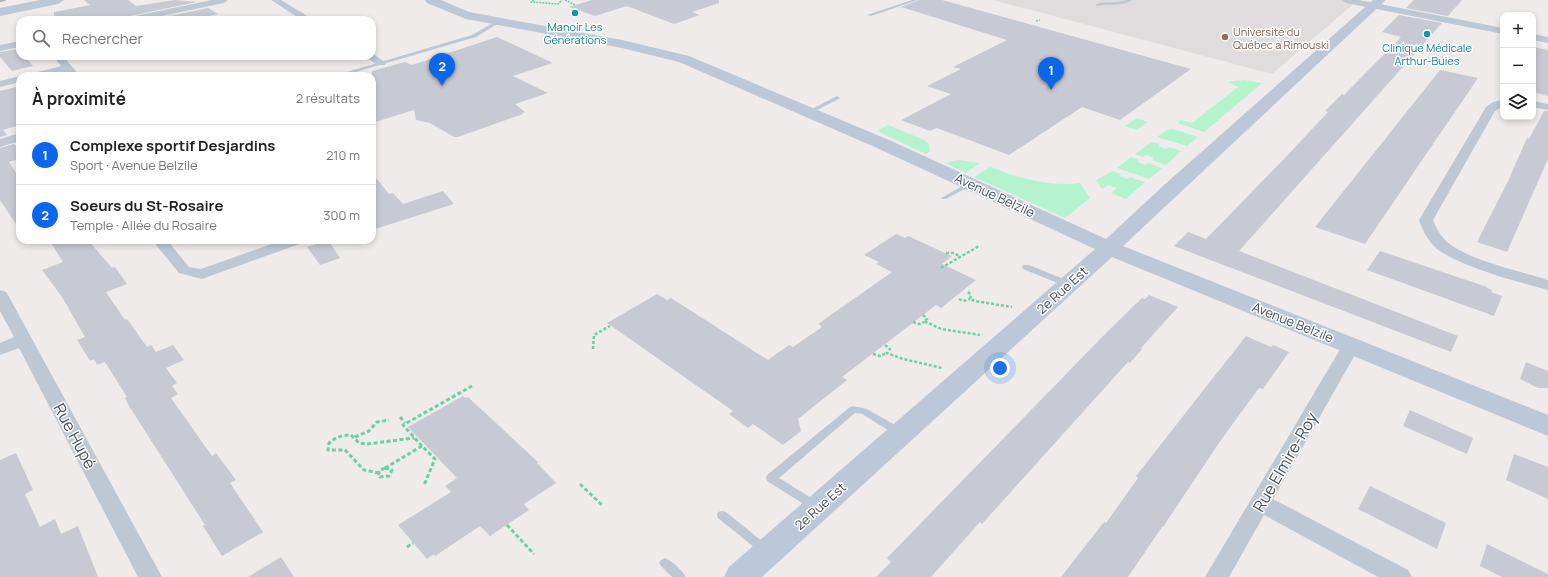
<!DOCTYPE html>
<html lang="fr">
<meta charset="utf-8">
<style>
:root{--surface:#fff;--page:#f6f6f6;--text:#222;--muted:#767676;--line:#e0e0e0;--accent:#0a66eb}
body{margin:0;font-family:Manrope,sans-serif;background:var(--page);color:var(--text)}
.controls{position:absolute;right:12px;top:12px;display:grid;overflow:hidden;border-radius:8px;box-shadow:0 2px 6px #0003}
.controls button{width:36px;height:36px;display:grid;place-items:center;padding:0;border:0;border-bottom:1px solid var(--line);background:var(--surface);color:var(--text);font:20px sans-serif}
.you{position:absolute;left:1000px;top:368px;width:14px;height:14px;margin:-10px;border:3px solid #fff;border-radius:50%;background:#1a73e8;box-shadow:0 0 0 6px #1a73e833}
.badge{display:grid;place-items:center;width:26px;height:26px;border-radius:50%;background:var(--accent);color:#fff;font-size:13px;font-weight:700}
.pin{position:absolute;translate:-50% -33px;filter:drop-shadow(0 1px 2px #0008)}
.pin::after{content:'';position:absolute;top:21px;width:14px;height:12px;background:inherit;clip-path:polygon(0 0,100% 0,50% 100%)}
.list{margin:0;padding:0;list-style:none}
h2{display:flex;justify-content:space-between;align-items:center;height:52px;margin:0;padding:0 16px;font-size:17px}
h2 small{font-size:13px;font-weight:400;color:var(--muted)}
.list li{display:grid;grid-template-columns:26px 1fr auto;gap:12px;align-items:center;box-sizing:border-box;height:60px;padding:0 16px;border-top:1px solid var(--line)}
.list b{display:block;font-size:15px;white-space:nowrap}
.list p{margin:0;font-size:13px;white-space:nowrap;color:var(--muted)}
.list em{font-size:13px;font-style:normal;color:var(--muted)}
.icon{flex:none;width:22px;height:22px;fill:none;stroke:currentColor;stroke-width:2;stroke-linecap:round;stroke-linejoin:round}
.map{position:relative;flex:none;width:1548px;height:577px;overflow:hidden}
.search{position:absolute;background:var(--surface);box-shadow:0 2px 6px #0003;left:16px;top:16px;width:360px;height:44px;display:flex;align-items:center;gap:10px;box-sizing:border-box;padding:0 14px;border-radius:12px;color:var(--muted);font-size:15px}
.panel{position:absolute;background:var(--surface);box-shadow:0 2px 6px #0003;left:16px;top:72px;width:360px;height:172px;border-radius:12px}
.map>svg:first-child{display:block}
.education{fill:#e0dcdd}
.green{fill:#b5f2ce}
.building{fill:#c7cad2}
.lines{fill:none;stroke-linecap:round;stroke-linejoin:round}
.path-far2{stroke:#6ad2a2;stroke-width:1.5;stroke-dasharray:2 1;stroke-linecap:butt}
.path-far1{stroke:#6ad2a2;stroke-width:2.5;stroke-dasharray:3 2;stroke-linecap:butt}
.path{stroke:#6ad2a2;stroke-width:3;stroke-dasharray:4 2.5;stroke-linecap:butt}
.lane{fill:#bdc8d3;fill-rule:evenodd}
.street{fill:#bdc8d3;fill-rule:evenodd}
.secondary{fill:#bcc8d7;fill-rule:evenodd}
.rail{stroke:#adb1b7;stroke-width:2}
.culture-dot{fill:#0f9aa8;stroke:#fff;stroke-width:1.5}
.education-dot{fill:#8d6e63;stroke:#fff;stroke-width:1.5}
.labels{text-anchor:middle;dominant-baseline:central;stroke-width:3;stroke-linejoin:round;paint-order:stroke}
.far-culture-label{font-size:11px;fill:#0d838f;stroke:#fff}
.far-education-label{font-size:11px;fill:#785e54;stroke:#fff;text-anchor:start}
.street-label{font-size:13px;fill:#434f5b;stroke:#fff}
.near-street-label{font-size:16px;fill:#434f5b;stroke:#fff}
</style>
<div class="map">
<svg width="1548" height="577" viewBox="0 0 1548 577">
<rect width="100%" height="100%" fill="#efebeb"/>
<!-- education -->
<path class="education" d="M993,0H1358L1272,74Z"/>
<!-- green -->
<path class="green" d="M1244,80L1262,83L1204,132L1178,123L1181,120L1192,123L1238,87L1228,82Z
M1137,118L1148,122L1137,130L1125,126Z
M888,125L924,140L929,144L930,151L926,154L877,131Z
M1171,129H1173L1198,137L1187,146L1157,137L1167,130Z
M1152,142L1160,144L1158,146L1166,149L1169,147L1181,151L1166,165L1152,160L1154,158L1146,155L1143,157L1135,154Z
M1131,157L1139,160L1137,162L1145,165L1148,163L1162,168L1149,179L1117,168Z
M958,160L980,163L966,173L945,163Z
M990,167C1019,178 1048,187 1080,183L1090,198L1065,218L974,177Z
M1113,171L1121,174L1119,176L1128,179L1130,177L1145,182L1126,199L1111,193L1117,188L1108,185L1102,189L1096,180Z"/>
<!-- building -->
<path class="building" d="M84,0H128L136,6L175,0L197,2L130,16L124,20H54V12L90,5Z
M592,0H719V3L692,12L700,15L674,24L627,6L595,16L569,7Z
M919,0H942L1191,69L1120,120L1082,107L1009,155L937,128L930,131L901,120L951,94L927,86L961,69L953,67L1007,40L901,7Z
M1414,0H1462L1448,16L1406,8Z
M208,8L218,14L192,20H150Z
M1399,15L1442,23L1239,251L1458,336L1451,352L1174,246L1188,232L1206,239L1284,159L1328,112L1325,111L1342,94L1344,95L1401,37L1382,32Z
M497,37L553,63L513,76L548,93L515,104L525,112L522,113L523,114L458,137H454L430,123L416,120L414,110L372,123V71L405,62L412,65Z
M1533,47L1548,50V96L1533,92Z
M17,49L20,52V56H24L33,66L12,71L0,57V52Z
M1440,70L1478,78L1365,244L1315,227Z
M20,86V125L3,130L7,135L0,137V91Z
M1544,111H1548V159L1507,252L1477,242L1508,181L1527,138L1529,139Z
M14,144L20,152V159L9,162L20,179V230L0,200V148Z
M372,173L389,194L393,193L403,204L443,191L454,204L372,230Z
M896,234L905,238L908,236L952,256L942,264L976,280L941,308L936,305L842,377L847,380L798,419L801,431L783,445L753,424L748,428L729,414L733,411L607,323L657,294L667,300L671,298L768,360L789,345L793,347L822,327L818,324L892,272L876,264L879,262L864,255Z
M49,240H88L112,268L115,267L127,284L106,292L125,320L127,319L147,347L151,345L156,352L173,345L184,360L166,368L177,383L172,386L178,394L171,398L212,456L216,453L236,480L230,483L263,532L222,556L203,526L205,525L129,406L125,398L127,397L105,362L97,365L94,359L90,361L77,340L85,337L62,297L42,270L63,262Z
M328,240L340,258L320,265L307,247Z
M1380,251L1487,287V288L1492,290L1491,292L1502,296L1494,316L1367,270Z
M1149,295L1178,307L1141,348L1142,349L1130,363L1128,362L982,524L980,522L931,577H876L891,562L887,558L921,523L1107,332L1142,298L1145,299Z
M1246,336L1271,347L1273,345L1289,352L1263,389L1259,388L1221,440L1163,527H1162L1128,577H1061L1104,522L1106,523L1138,478L1136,476Z
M1526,362L1548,371V388H1538L1520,379Z
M463,396L465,398L468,397L538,462L537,463L556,483L524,504L529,510L490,536L480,526L435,556L434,554L427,559L398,525L451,492L445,486L457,478L408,427Z
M1410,410L1473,438L1467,454L1403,426Z
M16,453L33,490L25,494L40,527L55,519L61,534L78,526L98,577H0V460Z
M1514,454L1548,467V499L1506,480Z
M1370,486L1446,523L1437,549L1358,509Z
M1487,544L1548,574V577H1502L1480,566Z
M281,557L294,577H248Z"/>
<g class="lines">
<!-- path-far2 -->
<path class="path-far2" d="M534,0L531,2L558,4L562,0
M565,0L575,5
M1036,21L1040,20"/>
<!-- path-far1 -->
<path class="path-far1" d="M946,253H954L959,256
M941,268L979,246
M968,292L971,295L970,299L975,301L1012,307
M959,299L963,301L970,299
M923,315L927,319L924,321L941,329L980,335
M913,322L919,324L924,322
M885,345L890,349L887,353L903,359L942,368
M593,349L594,335L610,326
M873,354L880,356L887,353"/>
<!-- path -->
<path class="path" d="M400,417L405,423
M355,437L369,431L377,422L389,420
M422,446L403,425L472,386
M385,468L392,470L389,476L380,477L378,475L380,470Z
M385,468L422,446L435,459L424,485
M379,473L364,470L345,450H328L329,443C336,437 342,435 351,435L359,443L367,444L414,438
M580,484L603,506
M507,525L534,554
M407,547L413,543"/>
<!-- lane -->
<path class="lane" d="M912,0H918L871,16L867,15Z
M1126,0H1132C1122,7 1109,3 1097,6L1095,5C1104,0 1116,4 1126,0Z
M498,20L502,21L476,37L342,76H333L472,35Z
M837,96L840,98L839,99L811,113L806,112Z
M970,182L972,183V185L946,199H942L941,198Z
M1023,265H1029L1071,282L1072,284L1071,286H1065L1023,269L1022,267Z
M853,406L867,409L902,429L904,432L902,435L899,436L896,435L862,414L855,413L779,478L818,502L819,505L818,508L814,509L810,508L767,481L766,478L767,475L850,407Z
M722,511L726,512L768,546L770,549L768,552L764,554L760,552L718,518L717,515L718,512Z
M665,558C672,561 682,570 686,577H672L661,566L659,563L661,560Z"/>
<!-- street -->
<path class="street" d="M212,0H228L224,3L143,20H125L130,17Z
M271,0H281L314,20H302Z
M1342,0H1359L1503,28V34L1346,3Z
M1533,34L1548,37V43L1533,40Z
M20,41V47L0,51V45Z
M372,53L386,63L385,65H377L365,56H372Z
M53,56H63L80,76H69L66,72L47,76H29L30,74L61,66Z
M20,76V82L0,87V81Z
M1503,100V106L1495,111L1433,220C1436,228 1440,235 1446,241C1467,260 1520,271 1548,280V290C1518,282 1461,267 1437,249C1429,242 1422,230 1419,220L1486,107L1493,102Z
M1533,101L1548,104V110L1533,107Z
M20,133V141L0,147V139Z
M152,240H167L189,267L201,269L283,240H304L302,243L202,279L179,273Z
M0,290L6,292L8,295L162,577H138L19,348L0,355V343L14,337L0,311Z
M1351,340L1357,342L1360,346L1273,499L1408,570L1412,577H1378L1264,515L1229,577H1205L1342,346L1345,342Z"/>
<!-- secondary -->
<path class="secondary" d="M40,0H64L58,4L0,16V8Z
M425,0H441L469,12L622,40L689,56L889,140L1106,239L1163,186L1373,0H1386L1123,246L1548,415V436L1112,257L762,577H724L729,567L1095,249L877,148L679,62L622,48L466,19L427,3Z"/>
<!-- rail -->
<path class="rail" d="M0,1L5,0"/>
</g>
<!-- markers -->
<g class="culture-dot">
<circle cx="575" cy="13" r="4"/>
<circle cx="1427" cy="34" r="4"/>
</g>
<circle class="education-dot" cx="1225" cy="37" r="4"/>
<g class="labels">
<!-- far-culture labels -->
<g class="far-culture-label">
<text x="575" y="26">Manoir Les<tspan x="575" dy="13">Générations</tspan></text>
<text x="1427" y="47">Clinique Médicale<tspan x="1427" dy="13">Arthur-Buies</tspan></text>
</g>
<!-- far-education labels -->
<g class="far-education-label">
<text x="1233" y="31">Université du<tspan x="1233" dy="13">Québec à Rimouski</tspan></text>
</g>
<!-- street labels -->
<g class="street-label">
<text transform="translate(995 195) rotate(25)">Avenue Belzile</text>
<text transform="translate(1062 290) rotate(-42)">2e Rue Est</text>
<text transform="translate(1293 322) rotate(22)">Avenue Belzile</text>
<text transform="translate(820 506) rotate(-42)">2e Rue Est</text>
</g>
<!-- near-street labels -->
<g class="near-street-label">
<text transform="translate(75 436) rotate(62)">Rue Hupé</text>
<text transform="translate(1285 462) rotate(-60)">Rue Elmire-Roy</text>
</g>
</g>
</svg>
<div class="controls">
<button>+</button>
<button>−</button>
<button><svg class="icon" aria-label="layers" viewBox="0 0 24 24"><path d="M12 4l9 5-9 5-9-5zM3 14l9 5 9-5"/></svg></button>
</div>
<div class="you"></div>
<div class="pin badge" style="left:1051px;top:90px">1</div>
<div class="pin badge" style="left:442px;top:86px">2</div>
<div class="search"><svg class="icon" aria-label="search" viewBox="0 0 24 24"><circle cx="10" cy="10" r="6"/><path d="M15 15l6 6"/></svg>Rechercher</div>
<section class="panel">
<h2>À proximité<small>2 résultats</small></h2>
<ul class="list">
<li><span class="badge">1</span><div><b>Complexe sportif Desjardins</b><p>Sport · Avenue Belzile</p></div><em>210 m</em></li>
<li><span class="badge">2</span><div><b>Soeurs du St-Rosaire</b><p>Temple · Allée du Rosaire</p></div><em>300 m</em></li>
</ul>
</section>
</div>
